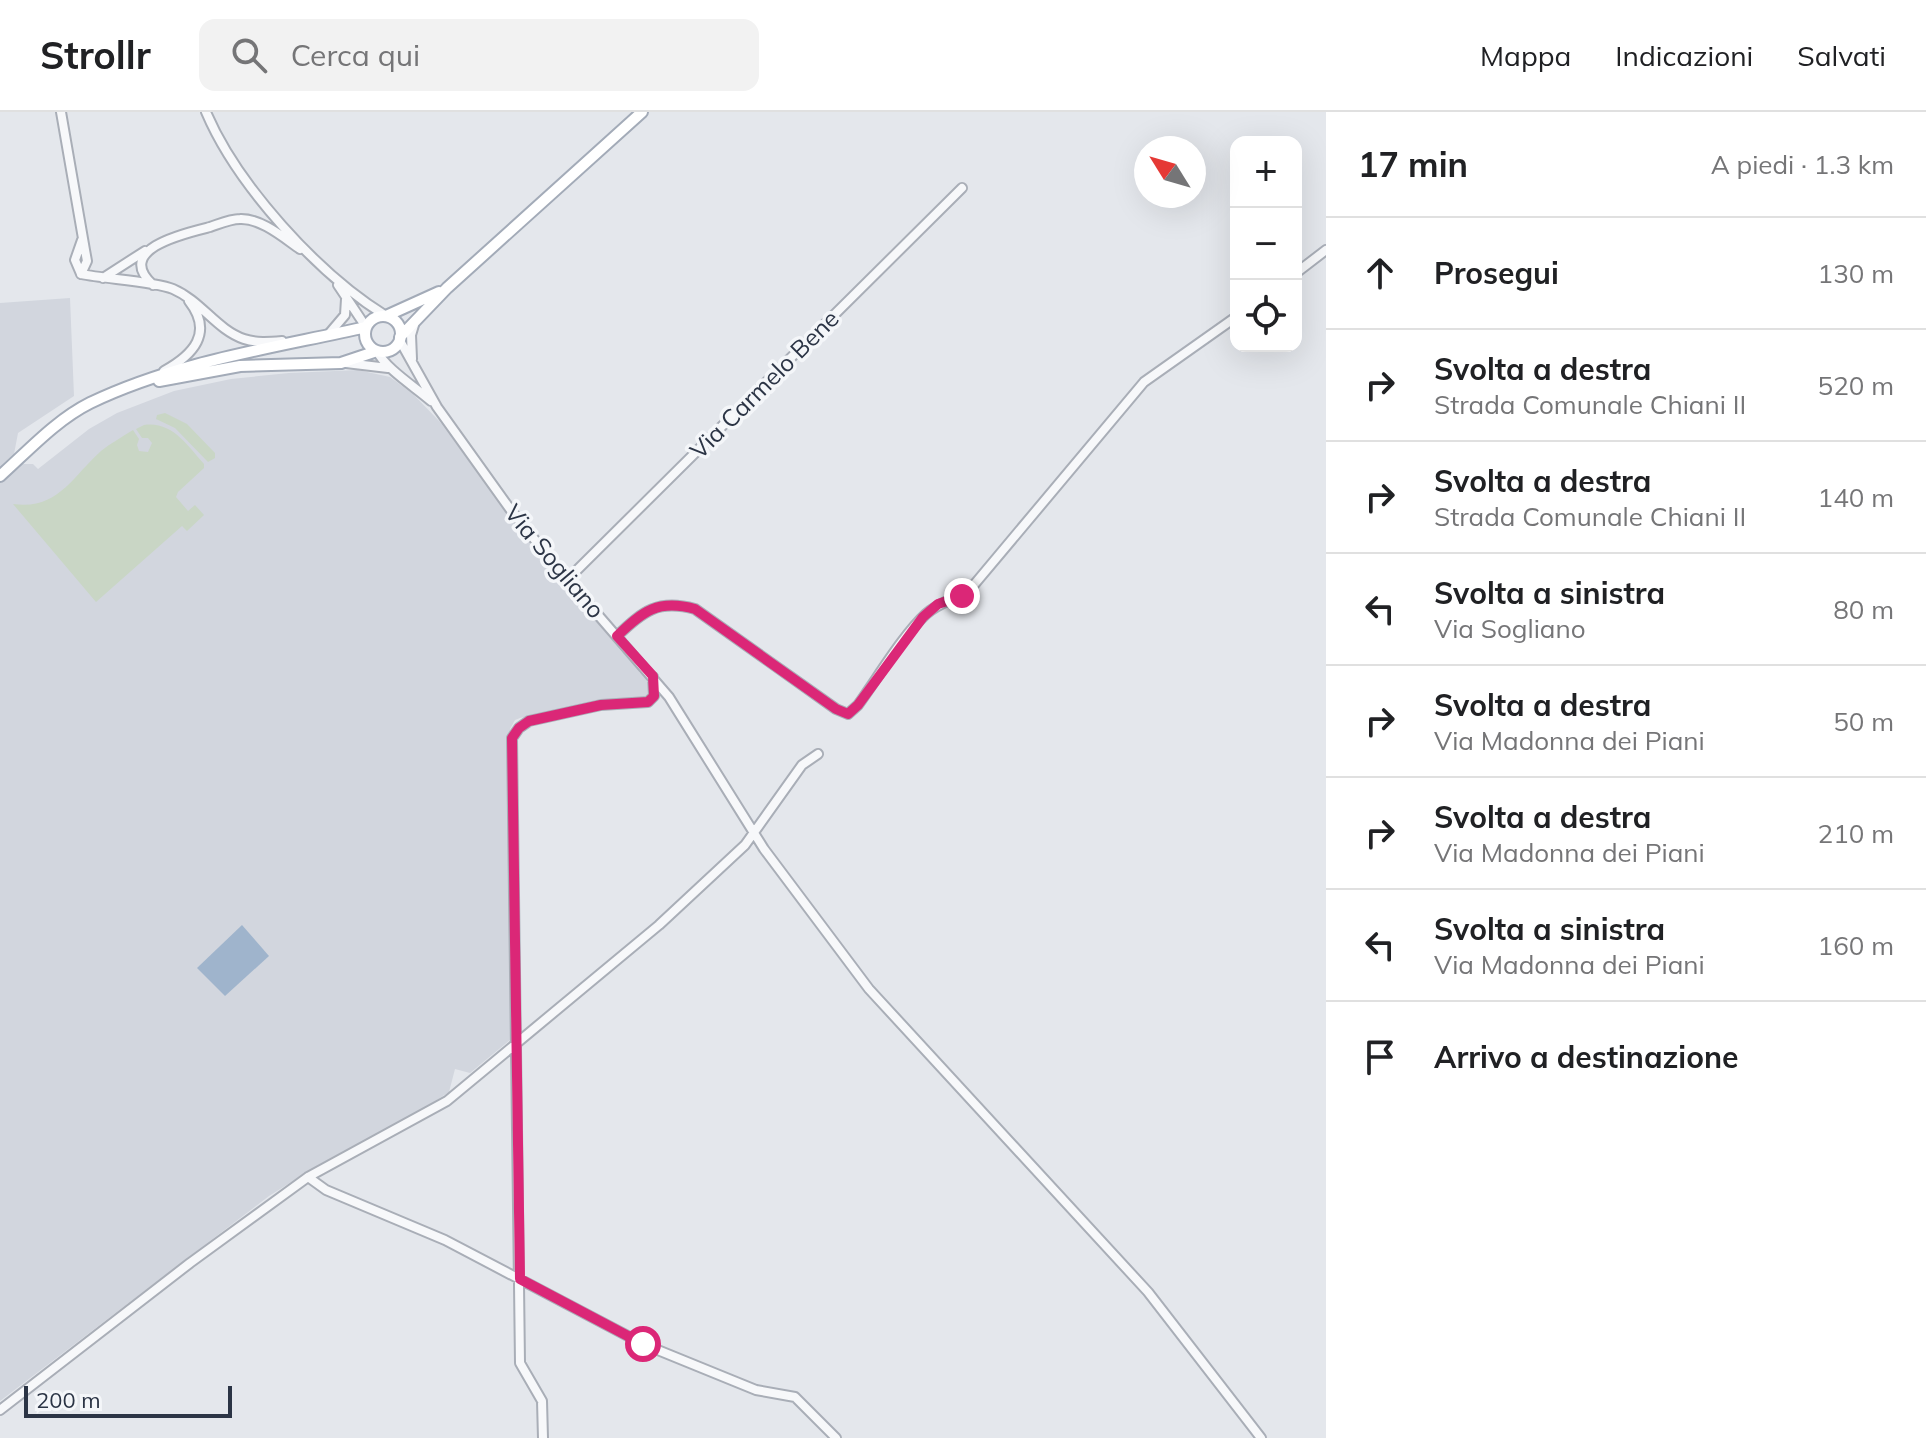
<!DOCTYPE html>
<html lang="it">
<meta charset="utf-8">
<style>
:root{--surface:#fff;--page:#f2f2f2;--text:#202124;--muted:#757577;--line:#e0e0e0}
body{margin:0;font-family:Mulish,sans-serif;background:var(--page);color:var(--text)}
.controls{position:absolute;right:24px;top:24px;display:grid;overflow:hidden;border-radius:16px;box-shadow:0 8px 32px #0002}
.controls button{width:72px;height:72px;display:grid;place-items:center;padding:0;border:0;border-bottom:2px solid var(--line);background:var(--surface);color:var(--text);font:40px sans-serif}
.compass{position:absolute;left:1134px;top:24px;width:72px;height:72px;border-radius:50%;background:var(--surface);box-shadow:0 8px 32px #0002;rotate:307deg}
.scale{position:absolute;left:24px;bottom:20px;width:208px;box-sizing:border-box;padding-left:8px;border:4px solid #2b3445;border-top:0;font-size:22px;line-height:28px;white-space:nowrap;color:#2b3445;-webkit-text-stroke:6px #f4f6f9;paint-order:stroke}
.stop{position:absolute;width:24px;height:24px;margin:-18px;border:6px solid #db2777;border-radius:50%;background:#fff}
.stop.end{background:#db2777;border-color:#fff;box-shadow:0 2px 8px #0008}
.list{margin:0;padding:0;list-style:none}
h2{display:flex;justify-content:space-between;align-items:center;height:104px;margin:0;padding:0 32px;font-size:34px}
h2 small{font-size:26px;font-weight:400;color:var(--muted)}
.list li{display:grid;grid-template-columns:52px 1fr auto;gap:24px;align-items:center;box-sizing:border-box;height:112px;padding:0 32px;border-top:2px solid var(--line)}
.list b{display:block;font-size:30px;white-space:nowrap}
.list p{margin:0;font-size:26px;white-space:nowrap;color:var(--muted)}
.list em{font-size:26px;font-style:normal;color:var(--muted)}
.icon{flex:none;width:44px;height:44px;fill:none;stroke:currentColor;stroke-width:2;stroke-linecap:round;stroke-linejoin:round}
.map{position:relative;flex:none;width:1326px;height:1326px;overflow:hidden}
header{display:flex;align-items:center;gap:48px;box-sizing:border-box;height:112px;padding:0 40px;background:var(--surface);border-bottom:2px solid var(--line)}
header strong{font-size:38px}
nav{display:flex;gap:44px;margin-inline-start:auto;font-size:28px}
.search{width:560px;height:72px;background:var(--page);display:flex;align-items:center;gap:20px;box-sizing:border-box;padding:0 28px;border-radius:16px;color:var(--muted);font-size:30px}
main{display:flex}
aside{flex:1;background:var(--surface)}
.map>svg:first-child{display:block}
.built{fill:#d2d6de}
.green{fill:#c9d6c5}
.water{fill:#9fb4cc}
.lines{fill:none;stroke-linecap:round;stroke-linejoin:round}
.minor-casing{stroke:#a9aeb7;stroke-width:12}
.major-casing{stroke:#a3abb8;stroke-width:14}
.minor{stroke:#f7f8fa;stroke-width:8}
.major{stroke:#fff;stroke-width:10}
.route{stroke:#db2777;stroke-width:10}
.labels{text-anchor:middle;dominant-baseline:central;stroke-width:7;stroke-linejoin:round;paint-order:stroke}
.street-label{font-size:24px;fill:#2b3445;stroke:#f4f6f9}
</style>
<header>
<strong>Strollr</strong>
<div class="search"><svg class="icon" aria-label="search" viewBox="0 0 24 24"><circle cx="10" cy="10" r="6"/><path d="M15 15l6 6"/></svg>Cerca qui</div>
<nav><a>Mappa</a><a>Indicazioni</a><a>Salvati</a></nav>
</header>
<main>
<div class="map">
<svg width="1326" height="1326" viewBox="0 0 1326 1326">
<rect width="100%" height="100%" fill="#e4e7ec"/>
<!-- built -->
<path class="built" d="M70,186L74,284L18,321L14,342L24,352H33L38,357L89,317L117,301L174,279L231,267L289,261L358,258L390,265L413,282L441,311L521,420L621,539L639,557V560L648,567L649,584L646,587L597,588L520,606L515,608L510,617V928L470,961L455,957L449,980L420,999L320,1052L269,1084L0,1289V191Z"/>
<!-- green -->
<path class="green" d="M165,301L187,312L215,341V346L208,350L175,316L156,307L157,303Z
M144,313C172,309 187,333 204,352V356L178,380L176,385L188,399L195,393L204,403L187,419L182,414L96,490L13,392C58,398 71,366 101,339C111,331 122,325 133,318L139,327L137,333L139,339L148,340L152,331L148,326H142L136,317Z"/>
<!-- water -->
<path class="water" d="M242,813L269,844L225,884L197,856Z"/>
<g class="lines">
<defs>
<path id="minor" d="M61,0L85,138L87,149L81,162
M206,0C237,73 318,162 386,204
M1296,161L1326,138
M81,162C105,167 154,169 173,177C201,189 217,218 244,227C256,231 269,230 282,229
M81,162L75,148L82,128
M103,166L145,139
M153,173C113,137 186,121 210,115C219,112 230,107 240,107C261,106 284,126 300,137
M338,173L366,215
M328,223L345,203L346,187
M399,227L437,295L510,397L560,459L669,585L764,737L869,877L1148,1180L1261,1326
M377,239C385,256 415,275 431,289
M412,247L411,223L414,213
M346,251L388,256
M164,259C193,243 214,221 189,189
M567,468L962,76
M617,524C643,499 658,487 695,497L836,597L848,602L858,593C877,567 903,523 926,502C940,489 959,487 973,474L1144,270L1236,205
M308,1065L326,1078L445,1128L643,1232L756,1278L795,1285L836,1326
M0,1298L190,1151L308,1065L447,989L659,813L745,733L802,653L818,642
M543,1326L542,1289L520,1251L512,626L519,616L529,609L601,593L648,590L654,584L653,565"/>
<path id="major" d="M386,204L439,180
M365 222a18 18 0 1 1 36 0a18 18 0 1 1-36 0Z
M400,225L447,176L642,0
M159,269L240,254L341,251L377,239
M0,364C28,339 56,308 90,291C178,249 273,236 366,215"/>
</defs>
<!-- minor casing -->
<use href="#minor" class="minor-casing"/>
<!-- major casing -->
<use href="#major" class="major-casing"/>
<!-- minor -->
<use href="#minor" class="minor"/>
<!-- major -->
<use href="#major" class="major"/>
</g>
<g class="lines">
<!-- route -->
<path class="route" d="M643,1232L520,1167L512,626L519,616L529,609L601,593L648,590L654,584L653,564L617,524C643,499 658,487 695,497L836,597L848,602L858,593L923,505L938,492L962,484"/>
</g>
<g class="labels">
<!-- street labels -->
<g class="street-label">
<text transform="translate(764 272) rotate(-45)">Via Carmelo Bene</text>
<text transform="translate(555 449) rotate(50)">Via Sogliano</text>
</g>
</g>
</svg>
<div class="controls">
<button>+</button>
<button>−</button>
<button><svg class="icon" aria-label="locate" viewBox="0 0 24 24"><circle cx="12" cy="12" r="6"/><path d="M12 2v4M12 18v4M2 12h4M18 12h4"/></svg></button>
</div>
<svg class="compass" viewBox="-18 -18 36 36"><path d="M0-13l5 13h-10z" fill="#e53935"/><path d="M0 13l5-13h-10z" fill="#757577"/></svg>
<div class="scale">200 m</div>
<div class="stop" style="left:643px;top:1232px"></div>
<div class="stop end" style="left:962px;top:484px"></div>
</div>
<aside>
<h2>17 min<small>A piedi · 1.3 km</small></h2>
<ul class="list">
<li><svg class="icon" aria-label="ahead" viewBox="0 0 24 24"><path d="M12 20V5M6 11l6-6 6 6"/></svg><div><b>Prosegui</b></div><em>130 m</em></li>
<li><svg class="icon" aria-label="right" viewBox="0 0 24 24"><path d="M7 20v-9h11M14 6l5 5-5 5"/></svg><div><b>Svolta a destra</b><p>Strada Comunale Chiani II</p></div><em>520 m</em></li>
<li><svg class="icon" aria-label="right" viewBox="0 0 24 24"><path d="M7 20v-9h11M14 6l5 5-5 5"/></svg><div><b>Svolta a destra</b><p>Strada Comunale Chiani II</p></div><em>140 m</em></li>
<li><svg class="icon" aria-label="left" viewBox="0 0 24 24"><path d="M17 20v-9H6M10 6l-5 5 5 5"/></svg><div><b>Svolta a sinistra</b><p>Via Sogliano</p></div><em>80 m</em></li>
<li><svg class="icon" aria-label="right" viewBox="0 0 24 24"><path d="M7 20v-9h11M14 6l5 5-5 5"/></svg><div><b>Svolta a destra</b><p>Via Madonna dei Piani</p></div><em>50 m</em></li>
<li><svg class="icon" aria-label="right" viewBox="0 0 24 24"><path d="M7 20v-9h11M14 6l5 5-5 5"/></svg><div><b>Svolta a destra</b><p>Via Madonna dei Piani</p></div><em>210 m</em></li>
<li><svg class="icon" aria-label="left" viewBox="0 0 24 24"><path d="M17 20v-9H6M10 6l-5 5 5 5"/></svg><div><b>Svolta a sinistra</b><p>Via Madonna dei Piani</p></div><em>160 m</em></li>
<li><svg class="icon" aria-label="arrive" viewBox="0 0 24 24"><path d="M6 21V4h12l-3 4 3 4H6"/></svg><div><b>Arrivo a destinazione</b></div></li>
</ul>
</aside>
</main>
